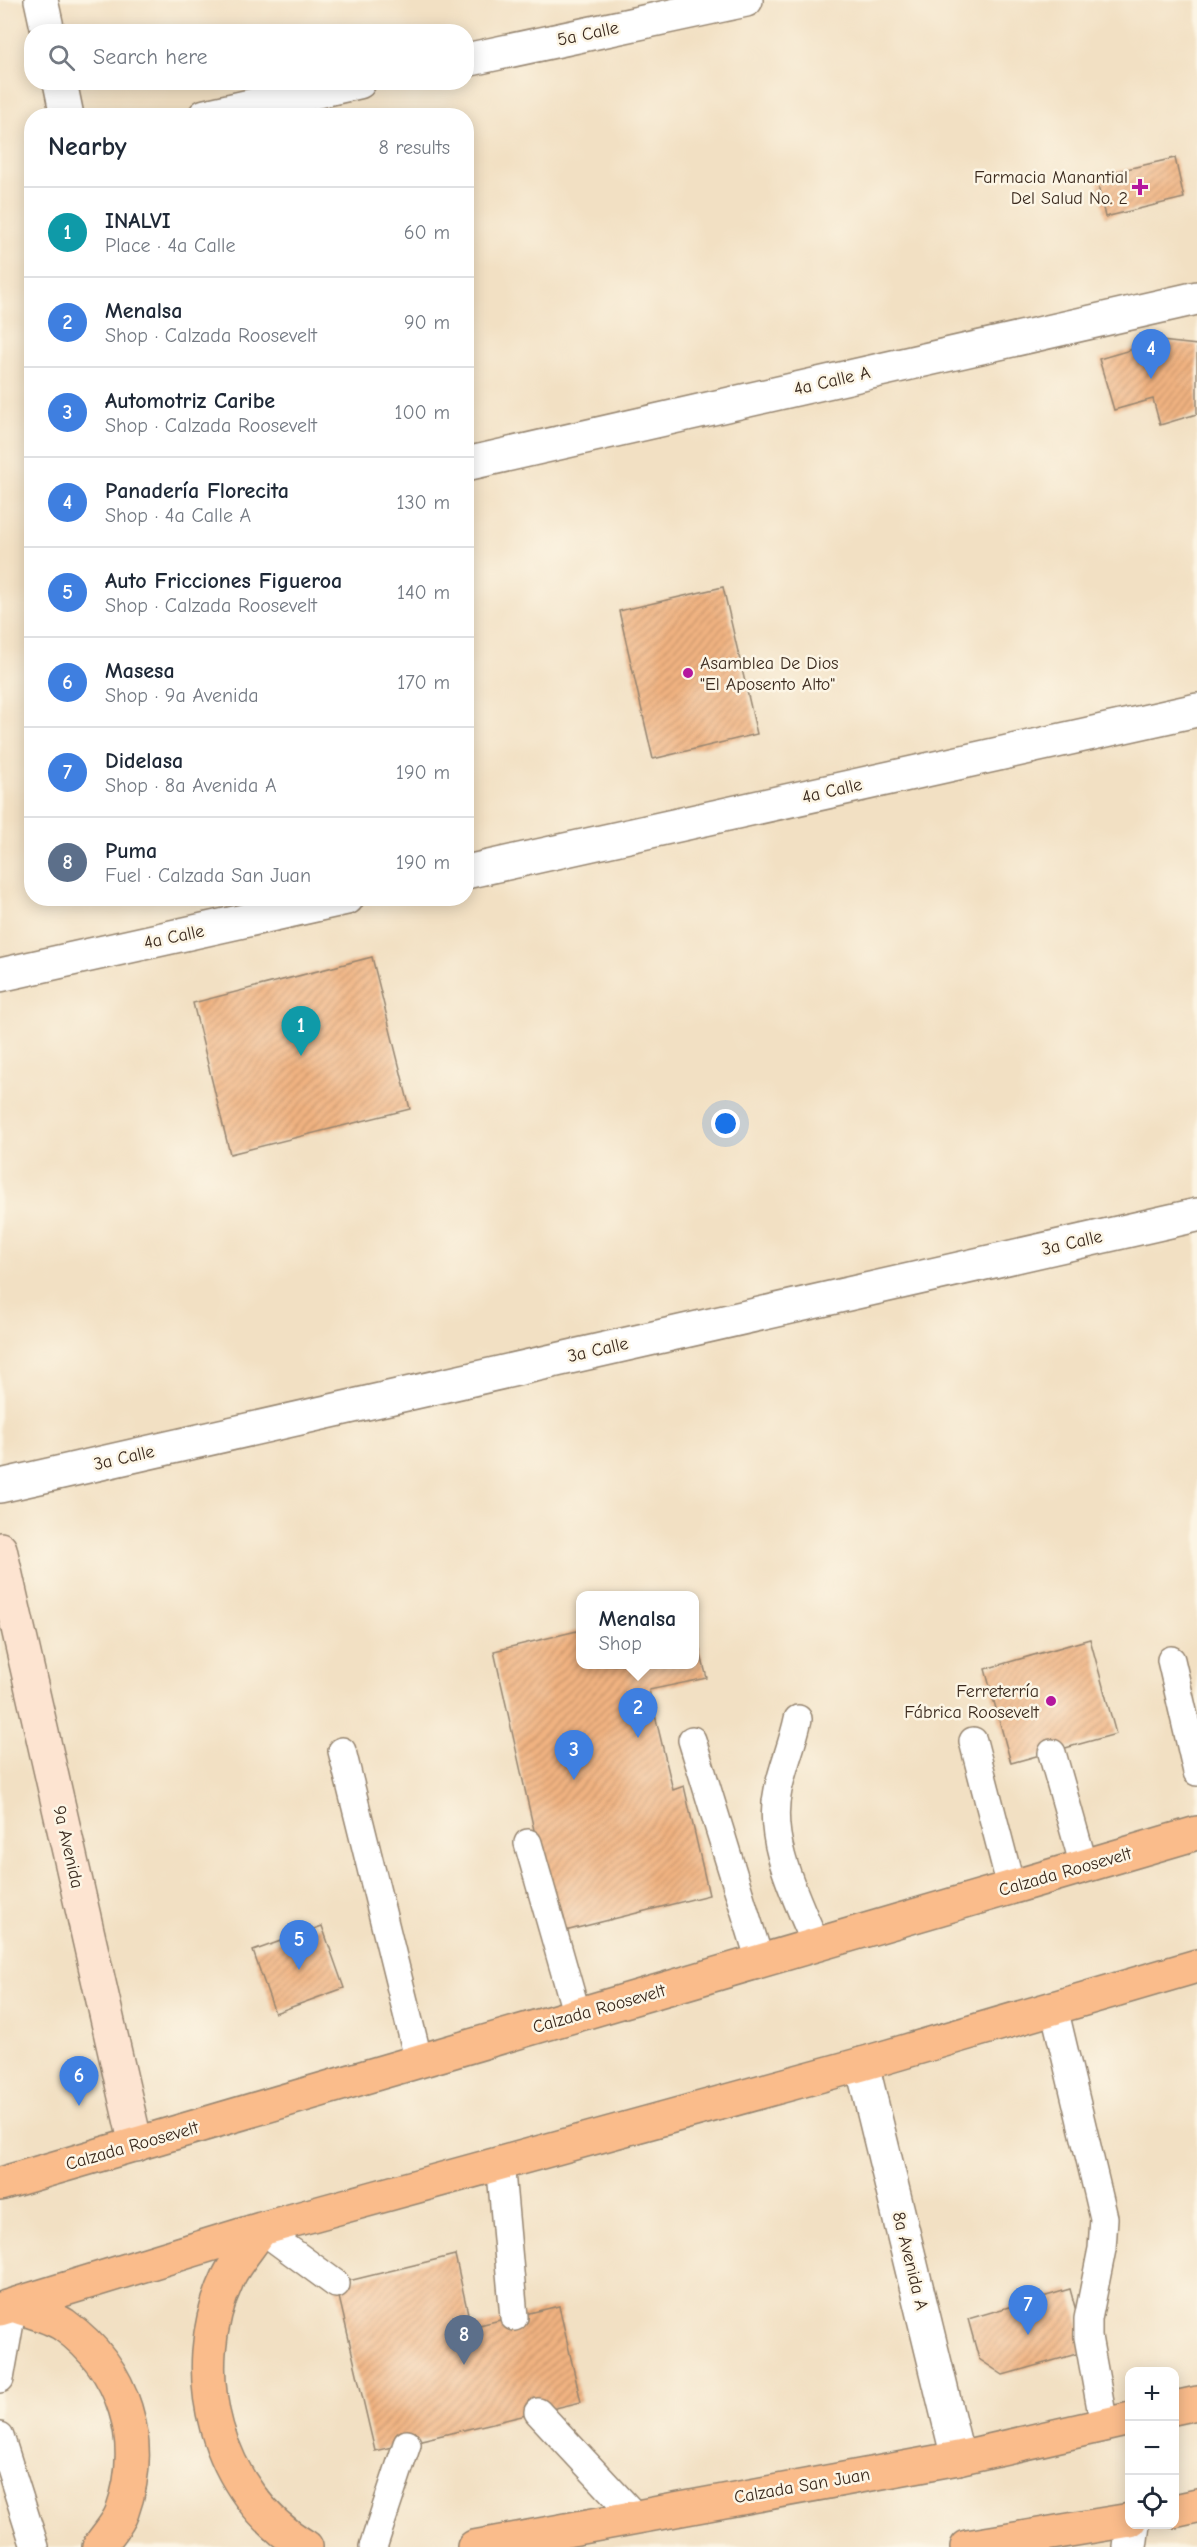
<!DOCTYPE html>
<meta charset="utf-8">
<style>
:root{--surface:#fff;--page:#f6f6f7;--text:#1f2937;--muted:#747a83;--line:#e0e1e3;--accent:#b5179e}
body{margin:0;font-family:"Comic Neue",sans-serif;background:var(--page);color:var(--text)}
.controls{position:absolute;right:18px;bottom:18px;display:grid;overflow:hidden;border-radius:12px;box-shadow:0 3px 15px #0003}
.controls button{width:54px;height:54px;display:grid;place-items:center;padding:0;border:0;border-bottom:2px solid var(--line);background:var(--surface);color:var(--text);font:30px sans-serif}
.you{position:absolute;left:726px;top:1124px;width:21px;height:21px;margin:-15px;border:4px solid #fff;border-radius:50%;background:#1a73e8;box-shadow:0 0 0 9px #1a73e833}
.badge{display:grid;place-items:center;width:39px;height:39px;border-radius:50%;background:var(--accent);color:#fff;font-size:20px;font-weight:700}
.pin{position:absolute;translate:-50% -50px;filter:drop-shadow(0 2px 3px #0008)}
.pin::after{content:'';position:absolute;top:32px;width:21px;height:18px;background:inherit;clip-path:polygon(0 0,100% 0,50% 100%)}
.popup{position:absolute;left:576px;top:1591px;width:123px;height:78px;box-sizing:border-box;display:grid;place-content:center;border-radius:12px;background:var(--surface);filter:drop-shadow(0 2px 4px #0005);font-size:20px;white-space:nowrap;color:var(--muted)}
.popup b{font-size:22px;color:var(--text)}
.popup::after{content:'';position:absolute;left:50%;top:100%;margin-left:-12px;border:12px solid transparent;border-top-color:var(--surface)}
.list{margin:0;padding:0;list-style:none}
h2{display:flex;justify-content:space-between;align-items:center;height:78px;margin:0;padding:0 24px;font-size:26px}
h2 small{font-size:20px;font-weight:400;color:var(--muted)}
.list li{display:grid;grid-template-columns:39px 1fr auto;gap:18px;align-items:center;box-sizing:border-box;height:90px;padding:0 24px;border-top:2px solid var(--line)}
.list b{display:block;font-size:22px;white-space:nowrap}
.list p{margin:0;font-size:20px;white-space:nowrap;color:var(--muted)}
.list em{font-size:20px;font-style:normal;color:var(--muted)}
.icon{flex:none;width:33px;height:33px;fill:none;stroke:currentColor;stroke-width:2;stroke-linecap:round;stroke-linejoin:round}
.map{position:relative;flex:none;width:1197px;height:2547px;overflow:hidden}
.search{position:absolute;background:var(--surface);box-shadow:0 3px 15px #0003;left:24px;top:24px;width:450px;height:66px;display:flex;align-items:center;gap:15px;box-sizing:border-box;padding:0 21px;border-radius:24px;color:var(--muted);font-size:22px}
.panel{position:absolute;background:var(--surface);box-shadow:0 3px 15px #0003;left:24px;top:108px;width:450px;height:798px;border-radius:24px}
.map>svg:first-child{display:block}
.building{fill:url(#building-hatch)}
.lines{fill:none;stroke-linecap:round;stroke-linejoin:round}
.lane-casing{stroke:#968570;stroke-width:30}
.street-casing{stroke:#968570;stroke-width:36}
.secondary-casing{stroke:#968570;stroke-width:36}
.primary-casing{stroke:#968570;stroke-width:36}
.highway-casing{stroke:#968570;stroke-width:36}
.lane{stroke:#fff;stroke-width:27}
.street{stroke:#fff;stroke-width:33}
.secondary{stroke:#fde4d1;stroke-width:33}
.primary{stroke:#fabc8b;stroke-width:33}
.highway{stroke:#fabc8b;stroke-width:33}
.poi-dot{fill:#b5179e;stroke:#fcf5e5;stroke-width:2}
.labels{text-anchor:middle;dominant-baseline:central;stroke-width:5;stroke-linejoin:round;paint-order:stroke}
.street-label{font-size:18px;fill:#3b2a1e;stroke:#fcf5e5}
.poi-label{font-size:18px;fill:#3b2a1e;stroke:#fcf5e5;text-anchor:end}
</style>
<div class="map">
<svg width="1197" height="2547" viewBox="0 0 1197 2547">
<defs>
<pattern id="building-hatch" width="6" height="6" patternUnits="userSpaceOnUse" patternTransform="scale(1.5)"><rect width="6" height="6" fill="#f1b381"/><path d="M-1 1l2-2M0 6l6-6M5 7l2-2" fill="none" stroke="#c49269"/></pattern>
</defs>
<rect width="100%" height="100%" fill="#fcf5e5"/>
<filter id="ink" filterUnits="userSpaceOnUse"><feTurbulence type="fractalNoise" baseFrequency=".0167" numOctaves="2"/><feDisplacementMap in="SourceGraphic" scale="12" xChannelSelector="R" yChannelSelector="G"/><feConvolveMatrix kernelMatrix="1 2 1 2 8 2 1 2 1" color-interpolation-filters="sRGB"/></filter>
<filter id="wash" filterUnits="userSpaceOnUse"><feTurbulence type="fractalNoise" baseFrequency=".008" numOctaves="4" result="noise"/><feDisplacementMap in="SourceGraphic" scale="24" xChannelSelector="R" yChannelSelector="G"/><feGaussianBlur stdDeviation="1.35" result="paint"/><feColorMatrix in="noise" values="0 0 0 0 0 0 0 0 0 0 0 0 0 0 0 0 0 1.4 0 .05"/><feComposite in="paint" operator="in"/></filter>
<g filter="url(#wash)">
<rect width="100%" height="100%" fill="#f2e0c3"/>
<g id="blocks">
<!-- building -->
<path class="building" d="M1175,158L1184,198L1105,217L1096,176Z
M1161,341L1197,345V414L1160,425L1153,399L1114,410L1099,359Z
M723,587L757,734L653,759L619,611Z
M372,957L410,1109L230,1154L193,1003Z
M581,1630V1665H695L696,1636L707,1678L649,1690L673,1790L684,1786L709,1895L557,1933L494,1651Z
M1090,1639L1116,1734L1011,1763L985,1669Z
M322,1926L344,1988L275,2013L253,1951Z
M455,2255L471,2327L559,2306L581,2402L375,2451L336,2284Z
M1070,2289L1087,2351L1003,2375L979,2359L968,2319Z"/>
</g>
</g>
<g filter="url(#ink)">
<use href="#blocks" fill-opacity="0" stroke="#968570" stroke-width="1.5"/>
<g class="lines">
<defs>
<path id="lane" d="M1171,1660L1197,1772
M798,1719C793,1743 783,1766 778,1790C766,1842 797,1898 816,1945
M692,1740L760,1961
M973,1741L1011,1887
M342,1751L419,2062
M1052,1753L1084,1866
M528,1843L577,2015
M1054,2008L1104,2218L1102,2249L1088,2319V2337L1104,2425
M500,2161L514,2317
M261,2229L336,2284
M0,2379L13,2305
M538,2412L636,2517
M0,2436L35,2547
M373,2547L407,2444"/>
<path id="street" d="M41,0L48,32
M466,60L746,0
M60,82L67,116
M205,116L359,82
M466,464L1197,298
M466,872L1197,710
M0,975L347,898
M0,1486L1197,1215
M862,2064L958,2458
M1130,2547L1133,2524"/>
<path id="secondary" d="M0,1549L136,2145"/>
<path id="primary" d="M1174,2408L1197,2403
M1174,2511L1197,2506
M474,2547L958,2458L1130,2419
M967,2547L1130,2520"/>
<path id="highway" d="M0,2184L1197,1833
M261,2229C251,2245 236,2261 228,2278C184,2371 216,2494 306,2547
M13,2305C29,2311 50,2316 64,2325C125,2369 147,2442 122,2512C118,2524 106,2536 99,2547
M0,2309L261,2229L862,2064L1197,1966"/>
</defs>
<!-- lane casing -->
<use href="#lane" class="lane-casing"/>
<!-- street casing -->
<use href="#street" class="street-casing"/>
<!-- secondary casing -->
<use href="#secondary" class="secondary-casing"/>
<!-- primary casing -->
<use href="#primary" class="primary-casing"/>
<!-- highway casing -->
<use href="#highway" class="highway-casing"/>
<!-- lane -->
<use href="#lane" class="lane"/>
<!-- street -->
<use href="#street" class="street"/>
<!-- secondary -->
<use href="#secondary" class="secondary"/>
<!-- primary -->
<use href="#primary" class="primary"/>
<!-- highway -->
<use href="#highway" class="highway"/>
</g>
</g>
<!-- markers -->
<g class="poi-dot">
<path d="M1137 178h6v6h6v6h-6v6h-6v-6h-6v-6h6z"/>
<circle cx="688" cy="673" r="6"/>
<circle cx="1051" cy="1701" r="6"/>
</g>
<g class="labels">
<!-- street labels -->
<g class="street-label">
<text transform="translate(588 34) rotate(-12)">5a Calle</text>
<text transform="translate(832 381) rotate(-13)">4a Calle A</text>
<text transform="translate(832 791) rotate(-13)">4a Calle</text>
<text transform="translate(174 937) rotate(-12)">4a Calle</text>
<text transform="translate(1072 1243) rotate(-13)">3a Calle</text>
<text transform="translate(598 1350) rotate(-13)">3a Calle</text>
<text transform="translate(124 1458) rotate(-13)">3a Calle</text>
<text transform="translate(68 1847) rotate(77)">9a Avenida</text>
<text transform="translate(1065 1872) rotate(-16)">Calzada Roosevelt</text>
<text transform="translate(599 2009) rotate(-16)">Calzada Roosevelt</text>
<text transform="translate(132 2146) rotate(-16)">Calzada Roosevelt</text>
<text transform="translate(910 2261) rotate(76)">8a Avenida A</text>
<text transform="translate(802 2486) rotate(-10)">Calzada San Juan</text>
</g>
<!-- poi labels -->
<g class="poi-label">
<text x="1128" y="177">Farmacia Manantial<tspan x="1128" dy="21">Del Salud No. 2</tspan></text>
<text x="700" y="663" text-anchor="start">Asamblea De Dios<tspan x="700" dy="21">"El Aposento Alto"</tspan></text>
<text x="1039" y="1691">Ferreterría<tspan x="1039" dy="21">Fábrica Roosevelt</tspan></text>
</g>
</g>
</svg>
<div class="controls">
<button>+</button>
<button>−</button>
<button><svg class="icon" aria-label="locate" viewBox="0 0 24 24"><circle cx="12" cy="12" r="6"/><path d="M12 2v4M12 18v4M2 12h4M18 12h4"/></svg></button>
</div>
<div class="you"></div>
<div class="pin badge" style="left:301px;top:1056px;background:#0f9aa8">1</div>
<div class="pin badge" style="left:638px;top:1738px;background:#3f7fe0">2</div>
<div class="popup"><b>Menalsa</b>Shop</div>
<div class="pin badge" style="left:574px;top:1780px;background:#3f7fe0">3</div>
<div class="pin badge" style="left:1151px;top:379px;background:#3f7fe0">4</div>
<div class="pin badge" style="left:299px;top:1970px;background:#3f7fe0">5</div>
<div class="pin badge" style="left:79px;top:2106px;background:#3f7fe0">6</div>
<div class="pin badge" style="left:1028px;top:2335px;background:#3f7fe0">7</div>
<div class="pin badge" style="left:464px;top:2365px;background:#5c6f8a">8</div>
<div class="search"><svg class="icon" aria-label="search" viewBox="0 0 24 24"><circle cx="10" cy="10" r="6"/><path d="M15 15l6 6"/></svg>Search here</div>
<section class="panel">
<h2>Nearby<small>8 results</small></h2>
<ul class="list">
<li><span class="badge" style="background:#0f9aa8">1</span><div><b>INALVI</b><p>Place · 4a Calle</p></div><em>60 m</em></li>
<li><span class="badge" style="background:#3f7fe0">2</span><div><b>Menalsa</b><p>Shop · Calzada Roosevelt</p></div><em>90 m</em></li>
<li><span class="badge" style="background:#3f7fe0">3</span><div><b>Automotriz Caribe</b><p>Shop · Calzada Roosevelt</p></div><em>100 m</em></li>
<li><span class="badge" style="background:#3f7fe0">4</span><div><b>Panadería Florecita</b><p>Shop · 4a Calle A</p></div><em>130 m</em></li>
<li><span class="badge" style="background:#3f7fe0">5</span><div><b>Auto Fricciones Figueroa</b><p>Shop · Calzada Roosevelt</p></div><em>140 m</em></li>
<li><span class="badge" style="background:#3f7fe0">6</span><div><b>Masesa</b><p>Shop · 9a Avenida</p></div><em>170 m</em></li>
<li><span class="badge" style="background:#3f7fe0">7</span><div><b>Didelasa</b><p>Shop · 8a Avenida A</p></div><em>190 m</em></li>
<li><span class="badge" style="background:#5c6f8a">8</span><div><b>Puma</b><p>Fuel · Calzada San Juan</p></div><em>190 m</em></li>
</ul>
</section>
</div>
